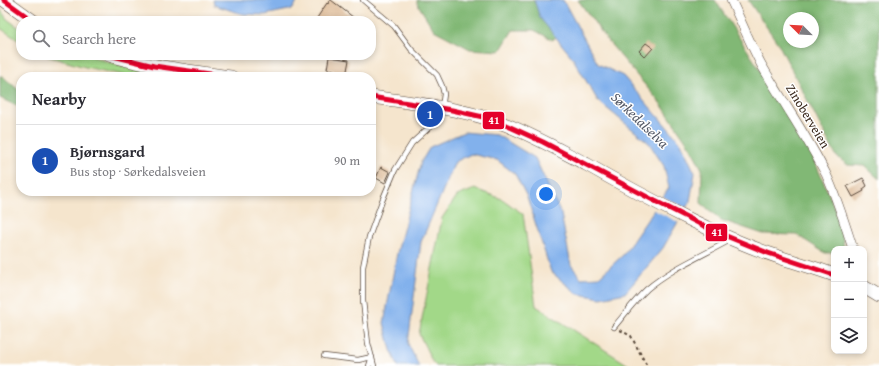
<!DOCTYPE html>
<meta charset="utf-8">
<style>
:root{--surface:#fff;--page:#f2f2f3;--text:#2b2b33;--muted:#7c7c81;--line:#e1e1e2;--accent:#2563eb}
body{margin:0;font-family:"Gentium Book Plus",serif;background:var(--page);color:var(--text)}
.controls{position:absolute;right:12px;bottom:12px;display:grid;overflow:hidden;border-radius:8px;box-shadow:0 2px 6px #0003}
.controls button{width:36px;height:36px;display:grid;place-items:center;padding:0;border:0;border-bottom:1px solid var(--line);background:var(--surface);color:var(--text);font:20px sans-serif}
.compass{position:absolute;left:783px;top:12px;width:36px;height:36px;border-radius:50%;background:var(--surface);box-shadow:0 2px 6px #0003;rotate:294deg}
.you{position:absolute;left:546px;top:194px;width:14px;height:14px;margin:-10px;border:3px solid #fff;border-radius:50%;background:#1a73e8;box-shadow:0 0 0 6px #1a73e833}
.badge{display:grid;place-items:center;width:26px;height:26px;border-radius:50%;background:var(--accent);color:#fff;font-size:13px;font-weight:700}
.pin{position:absolute;translate:-50% -50%;border:2px solid #fff;box-shadow:0 1px 4px #0006}
.list{margin:0;padding:0;list-style:none}
h2{display:flex;justify-content:space-between;align-items:center;height:52px;margin:0;padding:0 16px;font-size:17px}
h2 small{font-size:13px;font-weight:400;color:var(--muted)}
.list li{display:grid;grid-template-columns:26px 1fr auto;gap:12px;align-items:center;box-sizing:border-box;height:72px;padding:0 16px;border-top:1px solid var(--line)}
.list b{display:block;font-size:15px;white-space:nowrap}
.list p{margin:0;font-size:13px;white-space:nowrap;color:var(--muted)}
.list em{font-size:13px;font-style:normal;color:var(--muted)}
.icon{flex:none;width:22px;height:22px;fill:none;stroke:currentColor;stroke-width:2;stroke-linecap:round;stroke-linejoin:round}
.map{position:relative;flex:none;width:879px;height:366px;overflow:hidden}
.search{position:absolute;background:var(--surface);box-shadow:0 2px 6px #0003;left:16px;top:16px;width:360px;height:44px;display:flex;align-items:center;gap:10px;box-sizing:border-box;padding:0 14px;border-radius:16px;color:var(--muted);font-size:15px}
.panel{position:absolute;background:var(--surface);box-shadow:0 2px 6px #0003;left:16px;top:72px;width:360px;height:124px;border-radius:16px}
.map>svg:first-child{display:block}
.green{fill:#a2d888;stroke:#6e8153}
.forest{fill:#81b874;stroke:#5e7149;fill-rule:evenodd}
.water{fill:#82b1ec;stroke:#5e6e85}
.pier{fill:#f5e5cd}
.building{fill:#dcb791}
.lines{fill:none;stroke-linecap:round;stroke-linejoin:round}
.lane-casing{stroke:#574638;stroke-width:6}
.street-casing{stroke:#574638;stroke-width:10}
.secondary-casing{stroke:#574638;stroke-width:14}
.path{stroke:#574638;stroke-width:2;stroke-dasharray:3 3;stroke-linecap:butt}
.lane{stroke:#fff;stroke-width:4.5}
.street{stroke:#fff;stroke-width:9}
.secondary{stroke:#fff;stroke-width:13}
.bus-1-casing{stroke:#fff;stroke-width:8}
.bus-1{stroke:#e4002b;stroke-width:5}
.labels{text-anchor:middle;dominant-baseline:central;stroke-width:3;stroke-linejoin:round;paint-order:stroke}
.street-label{font-size:13px;fill:#3b2a1e;stroke:#fff}
.water-label{font-size:14px;font-style:italic;fill:#545966;stroke:#fff}
.line-badge{stroke:#fff;stroke-width:1.5}
.badge-label{font-size:11px;text-anchor:middle;font-weight:bold;fill:#fff}
</style>
<div class="map">
<svg width="879" height="366" viewBox="0 0 879 366">
<rect width="100%" height="100%" fill="#fff"/>
<filter id="ink" filterUnits="userSpaceOnUse"><feTurbulence type="fractalNoise" baseFrequency=".025" numOctaves="2"/><feDisplacementMap in="SourceGraphic" scale="8" xChannelSelector="R" yChannelSelector="G"/><feConvolveMatrix kernelMatrix="1 2 1 2 8 2 1 2 1" color-interpolation-filters="sRGB"/></filter>
<filter id="wash" filterUnits="userSpaceOnUse"><feTurbulence type="fractalNoise" baseFrequency=".012" numOctaves="4" result="noise"/><feDisplacementMap in="SourceGraphic" scale="16" xChannelSelector="R" yChannelSelector="G"/><feGaussianBlur stdDeviation="0.9" result="paint"/><feColorMatrix in="noise" values="0 0 0 0 0 0 0 0 0 0 0 0 0 0 0 0 0 1.4 0 .05"/><feComposite in="paint" operator="in"/></filter>
<g filter="url(#wash)">
<rect width="100%" height="100%" fill="#f5e5cd"/>
<!-- green -->
<path class="green" d="M0,9L7,19L21,29V42L0,28Z
M43,55H88L105,61L124,66L150,72L175,75V77H133L85,67Z
M475,189L502,199L523,214L536,306L630,366H436L433,363L419,334L442,218L457,196Z"/>
<!-- forest -->
<path class="forest" d="M417,0H533L539,9L560,30L553,40L534,30H513L500,51L470,49L434,30L417,3Z
M578,0H715L806,141L842,225L844,249H834V253H825L797,235L763,234L721,220L701,203L702,169L691,148L661,104L608,41Z
M748,0H879V179L865,166L848,165L836,156L779,45ZM789,18H813V42H789Z
M0,76H2L21,92V108L0,98Z"/>
<!-- water -->
<path class="water" d="M213,0H298L293,9L265,15L242,14L214,5Z
M534,0H563L598,64L623,76L681,143L695,173L690,201L663,248L625,293L601,298L578,294L551,272L527,197L515,174L497,160L471,154L455,162L421,242L408,344L419,366H398L391,350L384,323L397,253L421,162L430,147L464,132L497,135L535,158L561,214L571,265L581,278L599,277L623,255L669,188L664,166L649,143L598,101L572,57L540,18Z"/>
<!-- pier -->
<path class="pier" d="M661,196L688,209L680,223L652,209Z"/>
<g id="blocks">
<!-- building -->
<path class="building" d="M330,0H331L358,21H321L317,18L327,3L328,4Z
M646,43L653,48L645,57L639,51Z
M329,57L349,60L346,76L334,74V70L327,69Z
M381,167L390,172L385,183L376,178Z
M863,178L867,186L863,189L864,191L853,197L847,186Z"/>
</g>
</g>
<g filter="url(#ink)">
<use href="#blocks" fill-opacity="0" stroke="#574638" stroke-width="1"/>
<g class="lines">
<defs>
<path id="lane" d="M363,0L394,26L411,49L437,75L442,86L444,94L442,108L435,122L412,143L395,170L382,201L369,237L363,267V301L368,343L374,366
M614,327C625,314 635,300 647,289C672,268 702,256 730,240
M324,356L358,360L372,357L369,366"/>
<path id="street" d="M731,0C741,21 750,43 761,64C782,101 807,136 826,174C837,198 845,224 853,249"/>
<path id="secondary" d="M4,0L33,21
M109,55C149,67 190,71 231,77
M371,97C414,103 458,108 499,122C529,133 557,149 586,164C621,184 657,203 693,221C721,235 749,247 779,257C797,263 816,268 834,275
M864,287L879,296"/>
</defs>
<!-- lane casing -->
<use href="#lane" class="lane-casing"/>
<!-- street casing -->
<use href="#street" class="street-casing"/>
<!-- secondary casing -->
<use href="#secondary" class="secondary-casing"/>
<!-- path -->
<path class="path" d="M620,330L631,336L647,366"/>
<!-- lane -->
<use href="#lane" class="lane"/>
<!-- street -->
<use href="#street" class="street"/>
<!-- secondary -->
<use href="#secondary" class="secondary"/>
<defs>
<path id="bus-1" d="M4,0L33,21
M109,55L154,66L231,77
M371,97L452,110L483,117L499,122L543,142L653,200L714,231L768,253L834,275"/>
</defs>
<!-- bus-1 casing -->
<use href="#bus-1" class="bus-1-casing"/>
<!-- bus-1 -->
<use href="#bus-1" class="bus-1"/>
</g>
</g>
<g class="labels">
<!-- street labels -->
<g class="street-label">
<text transform="translate(808 116) rotate(59)">Zinoberveien</text>
</g>
<!-- water labels -->
<g class="water-label">
<text transform="translate(640 120) rotate(44)">Sørkedalselva</text>
</g>
</g>
<g class="line-badge">
<rect x="482" y="111" width="23" height="19" rx="4" fill="#e4002b"/>
<rect x="705" y="223" width="23" height="19" rx="4" fill="#e4002b"/>
</g>
<g class="badge-label">
<text x="494" y="124">41</text>
<text x="717" y="236">41</text>
</g>
</svg>
<div class="controls">
<button>+</button>
<button>−</button>
<button><svg class="icon" aria-label="layers" viewBox="0 0 24 24"><path d="M12 4l9 5-9 5-9-5zM3 14l9 5 9-5"/></svg></button>
</div>
<svg class="compass" viewBox="-18 -18 36 36"><path d="M0-13l5 13h-10z" fill="#e53935"/><path d="M0 13l5-13h-10z" fill="#7c7c81"/></svg>
<div class="you"></div>
<div class="pin badge" style="left:430px;top:114px;background:#1a4fb4">1</div>
<div class="search"><svg class="icon" aria-label="search" viewBox="0 0 24 24"><circle cx="10" cy="10" r="6"/><path d="M15 15l6 6"/></svg>Search here</div>
<section class="panel">
<h2>Nearby<small></small></h2>
<ul class="list">
<li><span class="badge" style="background:#1a4fb4">1</span><div><b>Bjørnsgard</b><p>Bus stop · Sørkedalsveien</p></div><em>90 m</em></li>
</ul>
</section>
</div>
